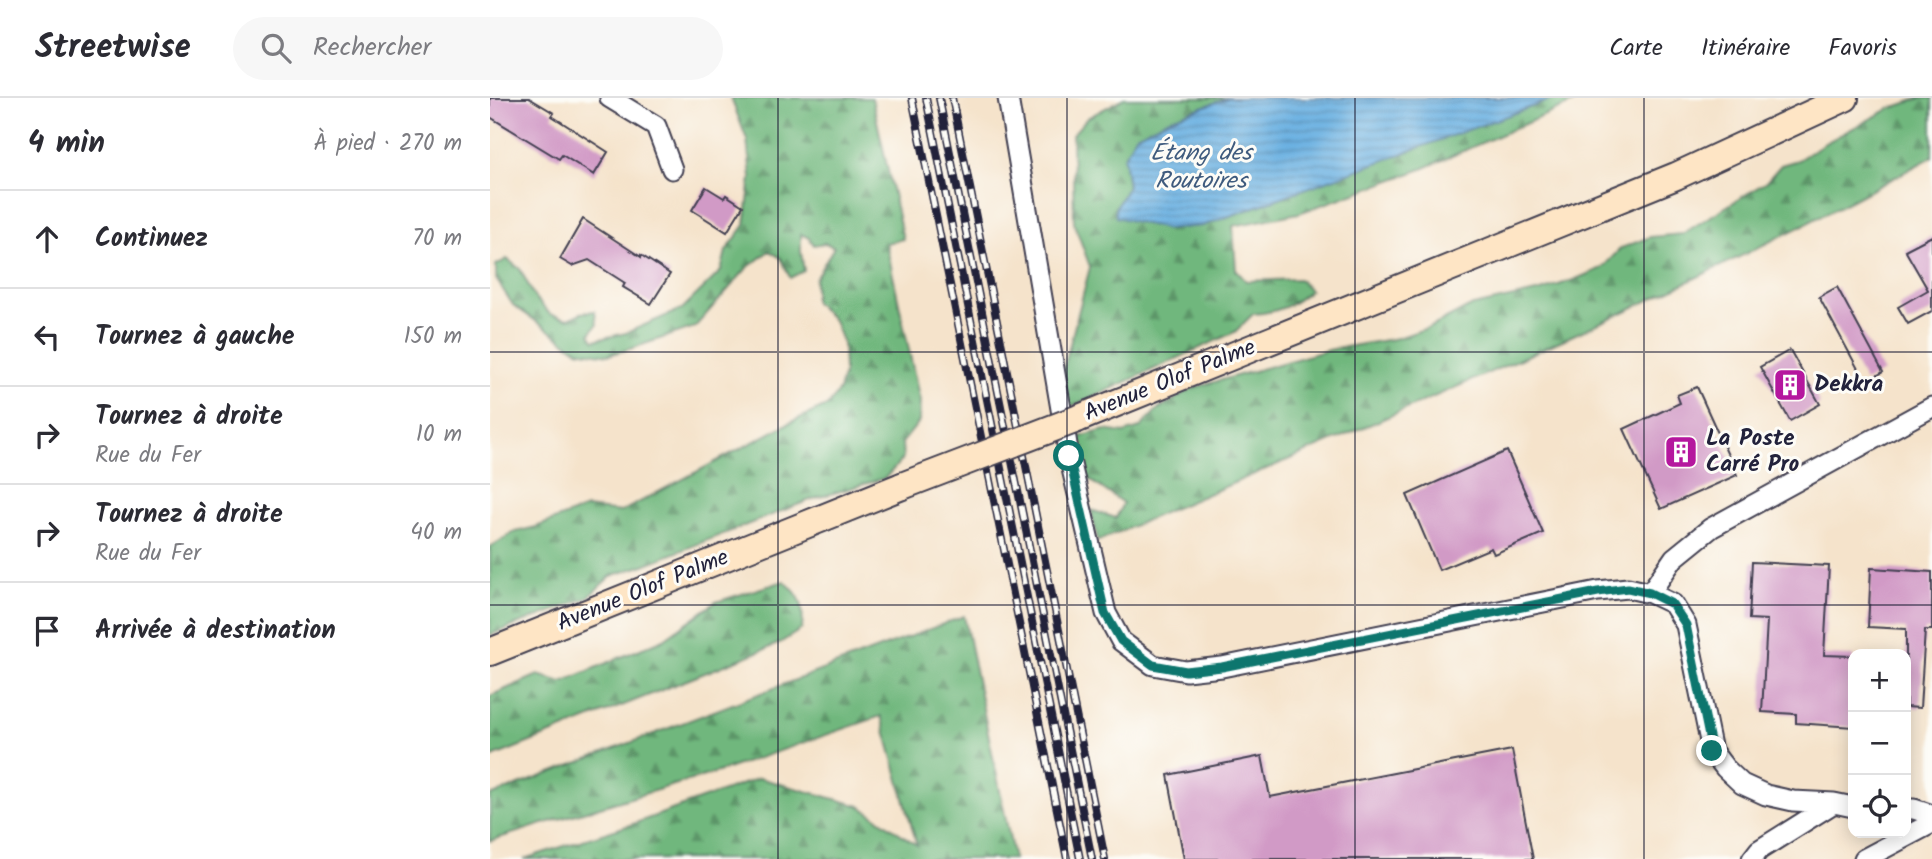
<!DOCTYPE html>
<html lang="fr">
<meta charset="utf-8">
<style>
:root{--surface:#fff;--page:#f7f7f7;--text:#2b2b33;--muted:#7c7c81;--line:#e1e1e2}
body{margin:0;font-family:Kalam,sans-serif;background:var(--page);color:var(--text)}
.controls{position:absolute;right:21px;bottom:21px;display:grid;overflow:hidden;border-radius:14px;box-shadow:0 4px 18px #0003}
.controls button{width:63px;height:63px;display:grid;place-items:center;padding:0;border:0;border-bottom:2px solid var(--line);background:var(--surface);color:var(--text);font:35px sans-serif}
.stop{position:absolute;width:21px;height:21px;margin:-16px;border:5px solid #0f766e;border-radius:50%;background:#fff}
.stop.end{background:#0f766e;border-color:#fff;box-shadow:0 2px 7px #0008}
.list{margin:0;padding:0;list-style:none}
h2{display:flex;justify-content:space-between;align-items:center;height:91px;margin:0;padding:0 28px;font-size:30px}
h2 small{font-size:23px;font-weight:400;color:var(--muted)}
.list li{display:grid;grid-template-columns:46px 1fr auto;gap:21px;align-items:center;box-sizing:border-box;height:98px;padding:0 28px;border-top:2px solid var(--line)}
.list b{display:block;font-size:26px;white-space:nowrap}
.list p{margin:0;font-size:23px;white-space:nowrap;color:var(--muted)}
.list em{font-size:23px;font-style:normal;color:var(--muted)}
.icon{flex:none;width:38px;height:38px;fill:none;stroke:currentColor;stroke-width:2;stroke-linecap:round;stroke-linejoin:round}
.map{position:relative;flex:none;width:1442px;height:761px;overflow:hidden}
header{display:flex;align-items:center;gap:42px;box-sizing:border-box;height:98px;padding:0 35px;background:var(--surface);border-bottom:2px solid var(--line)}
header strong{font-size:33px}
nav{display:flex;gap:38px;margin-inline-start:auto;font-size:24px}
.search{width:490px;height:63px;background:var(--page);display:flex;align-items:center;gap:18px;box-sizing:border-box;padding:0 24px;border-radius:38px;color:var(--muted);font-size:26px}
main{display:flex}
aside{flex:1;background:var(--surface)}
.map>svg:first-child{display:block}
.forest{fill:url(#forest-firs);stroke:#496c5c;stroke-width:2}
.water{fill:url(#water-rules);stroke:#466a8e;stroke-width:2}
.building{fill:#d19ac6}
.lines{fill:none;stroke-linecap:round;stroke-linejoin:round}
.street-casing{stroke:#423f51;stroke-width:23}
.secondary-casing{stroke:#423f51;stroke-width:30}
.street{stroke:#fff;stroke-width:19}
.secondary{stroke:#fee5c5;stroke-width:26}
.rail-casing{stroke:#22223b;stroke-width:8}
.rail{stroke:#fdfcf7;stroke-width:5;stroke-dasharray:16;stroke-linecap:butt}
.secondary-bridge-casing{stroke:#423f51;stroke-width:30;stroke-linecap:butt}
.secondary-bridge{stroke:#fee5c5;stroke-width:26}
.route{stroke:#0f766e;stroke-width:9}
.grid{fill:none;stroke:#22223b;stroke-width:2;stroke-opacity:0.55}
.labels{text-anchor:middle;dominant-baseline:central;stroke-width:6;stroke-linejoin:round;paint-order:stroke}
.street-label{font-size:23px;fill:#22223b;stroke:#fdfcf7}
.poi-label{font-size:23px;font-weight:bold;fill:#22223b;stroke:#fdfcf7;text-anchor:start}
.water-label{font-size:24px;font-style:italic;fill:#3f5b7e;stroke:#fdfcf7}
</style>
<header>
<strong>Streetwise</strong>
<div class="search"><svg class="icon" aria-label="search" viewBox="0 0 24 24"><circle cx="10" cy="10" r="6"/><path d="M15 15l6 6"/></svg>Rechercher</div>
<nav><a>Carte</a><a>Itinéraire</a><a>Favoris</a></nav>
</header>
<main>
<aside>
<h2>4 min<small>À pied · 270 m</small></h2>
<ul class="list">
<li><svg class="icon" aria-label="ahead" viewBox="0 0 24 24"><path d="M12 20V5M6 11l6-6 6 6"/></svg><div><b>Continuez</b></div><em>70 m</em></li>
<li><svg class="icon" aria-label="left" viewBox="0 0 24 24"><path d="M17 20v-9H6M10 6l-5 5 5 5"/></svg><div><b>Tournez à gauche</b></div><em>150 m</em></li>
<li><svg class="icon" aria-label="right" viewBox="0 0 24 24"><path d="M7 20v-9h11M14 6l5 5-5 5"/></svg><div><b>Tournez à droite</b><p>Rue du Fer</p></div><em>10 m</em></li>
<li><svg class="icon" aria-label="right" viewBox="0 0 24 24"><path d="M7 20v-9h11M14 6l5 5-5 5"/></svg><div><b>Tournez à droite</b><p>Rue du Fer</p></div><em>40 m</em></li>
<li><svg class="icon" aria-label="arrive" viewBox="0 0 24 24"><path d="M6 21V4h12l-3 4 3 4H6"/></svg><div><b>Arrivée à destination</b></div></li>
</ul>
</aside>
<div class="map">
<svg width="1442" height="761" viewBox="0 0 1442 761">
<defs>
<pattern id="forest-firs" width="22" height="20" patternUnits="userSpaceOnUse" patternTransform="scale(1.75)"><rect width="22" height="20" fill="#70b77d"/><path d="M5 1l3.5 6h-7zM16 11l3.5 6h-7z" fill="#5c9468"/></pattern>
<pattern id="water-rules" width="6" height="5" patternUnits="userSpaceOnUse" patternTransform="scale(1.75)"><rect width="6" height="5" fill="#6bb1e2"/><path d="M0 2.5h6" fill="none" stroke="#5890b8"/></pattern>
</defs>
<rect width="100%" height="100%" fill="#fdfcf7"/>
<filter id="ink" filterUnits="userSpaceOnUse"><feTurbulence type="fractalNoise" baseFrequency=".0143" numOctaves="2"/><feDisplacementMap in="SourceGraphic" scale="14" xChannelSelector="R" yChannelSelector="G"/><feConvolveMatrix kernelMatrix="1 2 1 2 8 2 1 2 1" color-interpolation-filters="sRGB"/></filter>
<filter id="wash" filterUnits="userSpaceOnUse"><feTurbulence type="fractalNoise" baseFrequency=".00686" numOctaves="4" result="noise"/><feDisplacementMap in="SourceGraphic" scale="28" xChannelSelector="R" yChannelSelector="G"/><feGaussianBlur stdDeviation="1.57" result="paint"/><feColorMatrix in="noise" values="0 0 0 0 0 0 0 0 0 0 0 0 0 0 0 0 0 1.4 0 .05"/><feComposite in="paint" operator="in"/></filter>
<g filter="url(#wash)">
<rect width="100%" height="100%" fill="#f5e3cb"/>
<!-- forest -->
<path class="forest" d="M241,0H382L413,141L396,145L430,303L429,324L412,345L413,361L395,380L320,402L154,467L121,478L97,500L0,537V449L25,434L46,429L96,410L131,414L299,325L339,307L349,292L354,274L353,246L344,223L324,203L325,181L344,149L335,145L324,147L319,140L311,136V154L314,173L300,180L291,160L279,153L257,170L205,229L146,249L119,257L87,252L23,207L6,181V167L17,161L30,171L45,200L60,216L78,221L91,215L105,213L107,227L100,235L104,242L136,235L192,211L231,173L236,153L255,127L261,80L257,42Z
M634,0H738L682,20L646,37L634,59L638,88L625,111L676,131L712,128L1066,0H1094L932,71L809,115L743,128L746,172L756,183L809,181L820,192C805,207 785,215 763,216L745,234L579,310L572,277L600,169L584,125L582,37L597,20Z
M1431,0H1442V59C1174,207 889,322 608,443L601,412L626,420L633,405L593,377L585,340L615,332L634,335L650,330L667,312L703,290L838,252L908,240L943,228L979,209L1051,193L1086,181L1112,170L1131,150L1160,139L1192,136L1276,84L1291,67L1308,62L1333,46L1399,11Z
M294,483C313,499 314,508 312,531L288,546L0,660V598L48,577L72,584L174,541L226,504Z
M474,518L524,761H34L143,726L269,680L370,708L427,747L391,618L231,673L56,725L0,743V698Z"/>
<!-- water -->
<path class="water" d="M738,0H1066L712,128L676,131L626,119L625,111L638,88L634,59L646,37L682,20Z"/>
<g id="blocks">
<!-- building -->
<path class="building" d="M0,0H39L64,15L62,18L118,54L104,77L72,57L69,61L0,19Z
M216,89L234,100L236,97L253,108L237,134L202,112Z
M93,121L151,159V157L180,176L161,206L133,189L135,185L99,162L82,168L70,161Z
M1442,138V213L1418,226L1408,209L1438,192L1415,152Z
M1347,189L1393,274L1375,284L1329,199Z
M1300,252L1330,306L1300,323L1270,269Z
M1207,289L1247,377L1171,411L1134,331L1190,305L1187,297Z
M1017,353L1053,435L1004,456L1001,450L949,472L917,397Z
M1262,464L1339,468L1334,557L1363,558V629L1306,625V616L1272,614L1277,522L1259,521Z
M1381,470L1442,474V532H1435L1430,610L1416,609V531L1378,529Z
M1022,652L1043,761H694L678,677L772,658L780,699Z"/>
</g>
</g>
<g filter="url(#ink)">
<use href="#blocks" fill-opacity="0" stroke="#423f51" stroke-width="2"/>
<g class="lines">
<defs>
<path id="street" d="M120,0L166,28L182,71
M518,0L579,358L616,515L631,543L663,567L696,573L732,569L1108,493L1138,490L1160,495L1183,506L1196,527L1222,653L1235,670L1252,686L1276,697L1303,703L1344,705L1363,709
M1160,495L1184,460L1221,430L1442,309
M1416,711H1424L1442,717
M1262,761L1269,752L1344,705
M1374,761L1442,725"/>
<path id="secondary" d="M587,321L1186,78L1355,0
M0,554L412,388"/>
</defs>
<!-- street casing -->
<use href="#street" class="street-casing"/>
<!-- secondary casing -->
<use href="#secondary" class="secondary-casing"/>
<!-- street -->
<use href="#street" class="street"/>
<!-- secondary -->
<use href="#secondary" class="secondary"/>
<defs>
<path id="rail" d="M422,0L577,761
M436,0L590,761
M449,0L602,761
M462,0L615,761"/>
</defs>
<!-- rail casing -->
<use href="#rail" class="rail-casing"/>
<!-- rail -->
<use href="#rail" class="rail"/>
<defs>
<path id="secondary-bridge" d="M412,388L587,321"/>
</defs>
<!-- secondary-bridge casing -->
<use href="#secondary-bridge" class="secondary-bridge-casing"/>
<!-- secondary-bridge -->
<use href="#secondary-bridge" class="secondary-bridge"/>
</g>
</g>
<g class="lines" filter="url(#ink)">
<!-- route -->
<path class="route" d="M579,358L615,515L631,543L663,567L696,573L732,569L1108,494L1138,490L1160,495L1182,506L1196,527L1222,653"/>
</g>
<!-- grid -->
<path class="grid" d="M288,0V761M577,0V761M865,0V761M1154,0V761M0,254H1442M0,507H1442"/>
<!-- icons -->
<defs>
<symbol id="building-square" viewBox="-11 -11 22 22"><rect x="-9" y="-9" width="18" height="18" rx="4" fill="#b5179e" stroke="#fdfcf7"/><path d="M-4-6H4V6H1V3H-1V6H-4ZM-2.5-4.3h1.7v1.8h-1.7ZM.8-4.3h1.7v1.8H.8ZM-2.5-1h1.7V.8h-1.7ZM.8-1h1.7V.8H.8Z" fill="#fff"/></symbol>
</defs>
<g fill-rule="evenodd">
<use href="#building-square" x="1281" y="268" width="38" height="38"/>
<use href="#building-square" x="1172" y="335" width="38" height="38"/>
</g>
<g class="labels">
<!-- street labels -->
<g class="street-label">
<text transform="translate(680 283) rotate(-22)">Avenue Olof Palme</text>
<text transform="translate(153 493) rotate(-22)">Avenue Olof Palme</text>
</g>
<!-- poi labels -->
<g class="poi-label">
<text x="1324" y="287">Dekkra</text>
<text x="1216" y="341">La Poste<tspan x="1216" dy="26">Carré Pro</tspan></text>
</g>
<!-- water labels -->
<g class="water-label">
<text x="711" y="55">Étang des<tspan x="711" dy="28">Routoires</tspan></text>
</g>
</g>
</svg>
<div class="controls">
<button>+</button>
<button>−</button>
<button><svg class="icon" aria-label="locate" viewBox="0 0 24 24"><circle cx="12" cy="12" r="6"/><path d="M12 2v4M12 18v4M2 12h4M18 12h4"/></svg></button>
</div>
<div class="stop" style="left:579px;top:358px"></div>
<div class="stop end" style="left:1222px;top:653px"></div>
</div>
</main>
